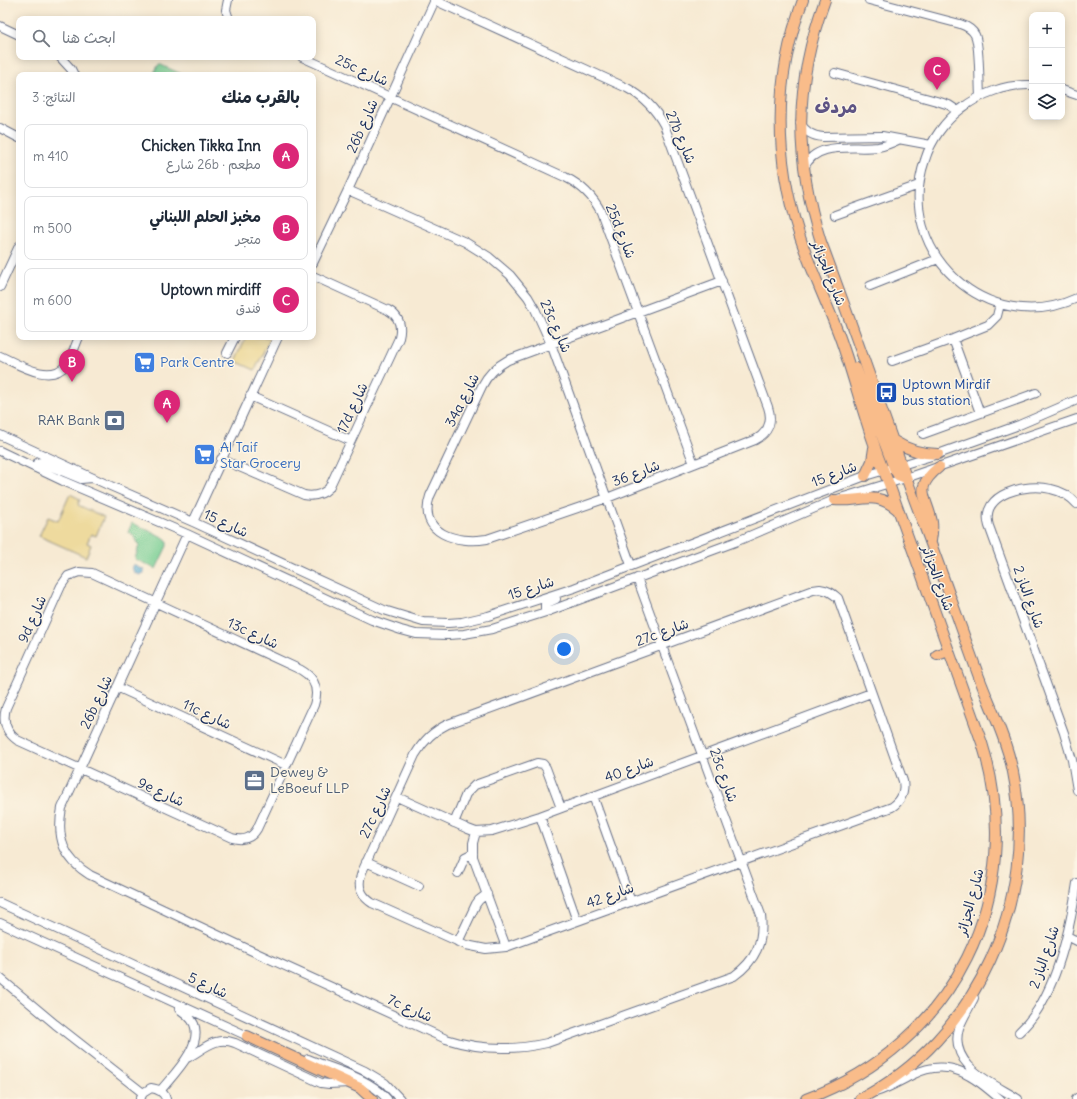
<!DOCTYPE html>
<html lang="ar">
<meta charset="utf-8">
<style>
:root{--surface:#fff;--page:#f2f2f3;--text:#1f2937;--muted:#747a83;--line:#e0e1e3;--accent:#db2777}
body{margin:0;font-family:Delius,"Playpen Sans Arabic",sans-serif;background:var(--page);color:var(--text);direction:rtl}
.controls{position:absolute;right:12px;top:12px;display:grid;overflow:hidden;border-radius:8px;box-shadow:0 2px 10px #0003}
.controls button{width:36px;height:36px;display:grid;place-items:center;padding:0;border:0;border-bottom:1px solid var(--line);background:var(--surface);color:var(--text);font:20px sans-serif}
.you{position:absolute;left:564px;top:649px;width:14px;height:14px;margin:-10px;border:3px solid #fff;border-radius:50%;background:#1a73e8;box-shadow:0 0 0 6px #1a73e833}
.badge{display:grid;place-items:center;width:26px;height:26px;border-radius:50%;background:var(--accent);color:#fff;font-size:13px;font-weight:700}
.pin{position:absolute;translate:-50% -33px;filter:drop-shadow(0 1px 2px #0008)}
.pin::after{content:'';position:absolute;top:21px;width:14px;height:12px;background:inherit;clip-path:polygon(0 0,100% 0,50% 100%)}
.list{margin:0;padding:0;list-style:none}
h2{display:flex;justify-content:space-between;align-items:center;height:52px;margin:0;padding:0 16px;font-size:17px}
h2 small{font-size:13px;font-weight:400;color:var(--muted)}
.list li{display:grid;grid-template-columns:26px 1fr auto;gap:12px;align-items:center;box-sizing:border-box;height:64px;margin:0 8px 8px;padding:0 8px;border:1px solid var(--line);border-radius:8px}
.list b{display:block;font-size:15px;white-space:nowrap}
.list p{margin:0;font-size:13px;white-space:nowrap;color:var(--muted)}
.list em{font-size:13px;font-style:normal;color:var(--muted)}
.icon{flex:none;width:22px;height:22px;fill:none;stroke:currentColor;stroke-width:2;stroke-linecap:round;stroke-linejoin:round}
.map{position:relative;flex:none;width:1077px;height:1099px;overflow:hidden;direction:ltr}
.search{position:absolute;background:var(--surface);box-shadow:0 2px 10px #0003;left:16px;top:16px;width:300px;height:44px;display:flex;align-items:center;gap:10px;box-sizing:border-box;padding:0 14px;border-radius:8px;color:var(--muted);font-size:15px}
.panel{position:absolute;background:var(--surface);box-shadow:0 2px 10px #0003;left:16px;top:72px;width:300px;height:268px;border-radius:8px;direction:rtl}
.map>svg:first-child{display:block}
.green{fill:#75cd92;stroke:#487e78}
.sand{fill:#eeda9e;stroke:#84847e}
.water{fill:#56aad2;stroke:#386c98}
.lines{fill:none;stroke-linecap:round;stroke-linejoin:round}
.minor-casing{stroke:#687087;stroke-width:10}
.major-casing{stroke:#687087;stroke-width:12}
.minor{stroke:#fff;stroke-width:8}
.major{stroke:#f9bc8a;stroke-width:10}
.labels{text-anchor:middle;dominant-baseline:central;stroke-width:3;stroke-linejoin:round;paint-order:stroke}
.street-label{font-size:14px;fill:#1b2f5e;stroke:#fcf5e5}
.shop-label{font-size:14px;fill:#366cbe;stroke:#fcf5e5;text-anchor:start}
.transit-label{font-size:14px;fill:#164399;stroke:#fcf5e5;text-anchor:start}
.service-label{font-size:14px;fill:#4e5e75;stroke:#fcf5e5;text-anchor:end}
.district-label{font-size:18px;font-weight:bold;fill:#5e5485;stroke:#fcf5e5}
</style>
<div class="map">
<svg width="1077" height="1099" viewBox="0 0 1077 1099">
<rect width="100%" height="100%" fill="#fcf5e5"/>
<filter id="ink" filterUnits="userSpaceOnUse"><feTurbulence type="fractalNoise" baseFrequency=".025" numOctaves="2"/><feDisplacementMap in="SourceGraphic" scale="8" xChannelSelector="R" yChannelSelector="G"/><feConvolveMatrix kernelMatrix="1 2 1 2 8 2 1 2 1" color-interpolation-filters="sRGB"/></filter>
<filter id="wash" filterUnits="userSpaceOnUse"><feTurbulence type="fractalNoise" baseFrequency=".012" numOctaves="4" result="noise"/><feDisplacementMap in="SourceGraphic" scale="16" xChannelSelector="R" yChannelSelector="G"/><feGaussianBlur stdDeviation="0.9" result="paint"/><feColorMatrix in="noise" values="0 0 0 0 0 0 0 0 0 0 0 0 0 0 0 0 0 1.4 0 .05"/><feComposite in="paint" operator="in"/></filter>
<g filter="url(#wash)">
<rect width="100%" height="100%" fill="#f7ead3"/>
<!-- green -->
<path class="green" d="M159,64L184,75H153Z
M132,523L163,537L167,540V546L156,569L135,559L139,545L132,534L128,532Z"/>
<!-- sand -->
<path class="sand" d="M246,337H271L255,370L235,361Z
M70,494L80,499L78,505L104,517L96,536L91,534L87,543L91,545L86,557L39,536L48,517L58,521Z"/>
<!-- water -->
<path class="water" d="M133,565H136L139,568L144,569V573L139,575L134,572L132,568Z"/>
</g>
<g filter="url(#ink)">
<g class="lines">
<defs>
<path id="minor" d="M228,0L226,10L229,19
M434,0L627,88C644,97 655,108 664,125L768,407C773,422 768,433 755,440L607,498L487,539C458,544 417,534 430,496L482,386C488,374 497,366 508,360L722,281
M869,0L960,24C966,26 972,29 975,35C980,45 979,84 980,96
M0,26L19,35
M60,57L71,69L74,75
M302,57L565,177C581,185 593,196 601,212L694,464
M835,73L940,102L949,105L958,111
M1032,85C1007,84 981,93 961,109C945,121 931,140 925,160C893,252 988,339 1077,298
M1062,90L1077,95
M800,123C806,132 812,136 823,137L882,136L931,145
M0,128L19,138
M804,168C816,140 853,150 878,147C885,146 892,143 898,140
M348,190L465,242L489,257L510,275L528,297L535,309L551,344L631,565
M835,215L919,185
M313,263L348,190L435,0
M870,286L938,259
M0,287L19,246
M953,339L980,413
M227,353L235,337
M0,356C18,364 50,385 66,365C72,357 75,346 79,337
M892,361L953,339L988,325L997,316L1000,304
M250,396L351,441
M923,434L1036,393
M0,435L106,484L193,522L384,610L423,622L448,623L462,622L488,616L574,588L865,476L938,454L1019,425L1077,400
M0,451L63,481L187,534L372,620L401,630L416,634L448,635L464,634L492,629L549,611L735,542L834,500L906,478L1077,419
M221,459L304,495C314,497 322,495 329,488L399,338C402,326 399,316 388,310L313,276
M36,468L37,463L40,462L81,479L92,478
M1077,504C1070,496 1061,491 1051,489C1027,483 979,493 989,526L1064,733L1072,760L1077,790
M193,522L278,337
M187,534L62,808C56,839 64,859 90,875L250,950L446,1039C480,1050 512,1051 547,1043L734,976C756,960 764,942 761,915L637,578
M79,572L92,573L301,670C315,678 319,690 314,705L257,829C251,839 243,841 232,838L17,740C6,732 2,722 6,708L61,586L68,576Z
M820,589C828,590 832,593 838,598L903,781C905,792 902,800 892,807L506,947L486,949L466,945L372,903C360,895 357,885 362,872L415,755C423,741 433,731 448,724L813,590Z
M549,611L545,609V604L556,599
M117,687L286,765
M593,796L631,902
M397,797L468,829L476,832L492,831L540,816L871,693
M540,816L577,921
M454,823L466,794L475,785L537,763L543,764L546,768L561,808
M476,832L473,843V857L506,947
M366,862L419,886
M458,873L465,857L473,853
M0,903L365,1071L385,1083L400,1099
M0,923L252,1038
M1067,936L1077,941
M458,942L476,904L479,900L487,894
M0,978L55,1024L143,1093
M974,998C969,1008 963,1018 959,1028C948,1066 993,1083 1018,1099
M1019,1032C1055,1000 1070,930 1077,883
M187,1058C203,1050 215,1035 235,1043L321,1083L329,1084L349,1083
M308,1059C333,1069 370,1078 387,1099
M161,1090C173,1075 203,1046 194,1024C191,1017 185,1013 179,1009
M876,1092C889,1088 900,1081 912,1075C949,1056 973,1076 1000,1099
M140,1099L143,1093L151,1088C159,1089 164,1092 166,1099
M1076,1099L1077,1098"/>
<path id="major" d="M803,0C774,77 774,156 799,234C810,268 826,301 839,335C852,370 861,408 874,444C878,458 884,471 889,484L982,743C1029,894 954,1045 806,1099
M825,0C794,84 794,157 821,242C856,334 887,428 922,520C942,572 960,625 979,677C991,709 1006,738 1013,772C1039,899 977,1039 860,1099
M856,368L894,468L898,475L906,478
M894,441C908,450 921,454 938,454
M865,476L872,461L874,448
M834,500C861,503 874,489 898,510
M931,541C932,535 933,529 932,522C927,496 912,489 939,467
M937,655L949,651
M247,1036L360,1088L372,1099"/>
</defs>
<!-- minor casing -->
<use href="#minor" class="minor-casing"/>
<!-- major casing -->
<use href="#major" class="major-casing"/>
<!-- minor -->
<use href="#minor" class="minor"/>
<!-- major -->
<use href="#major" class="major"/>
</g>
</g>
<!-- icons -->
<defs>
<symbol id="supermarket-square" viewBox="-11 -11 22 22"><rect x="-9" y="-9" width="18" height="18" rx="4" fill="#3f7fe0" stroke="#fcf5e5"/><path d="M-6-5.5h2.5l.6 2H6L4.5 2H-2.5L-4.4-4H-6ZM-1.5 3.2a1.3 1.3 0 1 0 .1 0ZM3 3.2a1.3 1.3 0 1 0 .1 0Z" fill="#fff"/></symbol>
<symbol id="bus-square" viewBox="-11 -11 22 22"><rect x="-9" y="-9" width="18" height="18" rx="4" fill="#1a4fb4" stroke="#fcf5e5"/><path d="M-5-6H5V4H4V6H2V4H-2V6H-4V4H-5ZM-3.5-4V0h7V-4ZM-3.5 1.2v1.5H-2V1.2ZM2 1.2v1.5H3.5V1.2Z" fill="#fff"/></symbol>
<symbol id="bank-square" viewBox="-11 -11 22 22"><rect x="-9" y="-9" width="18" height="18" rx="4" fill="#5c6f8a" stroke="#fcf5e5"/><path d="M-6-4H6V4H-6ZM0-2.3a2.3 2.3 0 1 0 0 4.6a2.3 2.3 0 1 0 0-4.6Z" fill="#fff"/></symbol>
<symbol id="office-square" viewBox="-11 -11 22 22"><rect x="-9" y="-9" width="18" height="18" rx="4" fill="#5c6f8a" stroke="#fcf5e5"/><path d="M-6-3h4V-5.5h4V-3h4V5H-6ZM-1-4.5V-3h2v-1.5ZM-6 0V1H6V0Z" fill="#fff"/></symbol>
</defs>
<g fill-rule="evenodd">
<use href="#supermarket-square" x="132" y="350" width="25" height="25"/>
<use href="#bus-square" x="874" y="380" width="25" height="25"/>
<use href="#bank-square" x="102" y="408" width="25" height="25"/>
<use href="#supermarket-square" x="192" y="442" width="25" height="25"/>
<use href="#office-square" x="242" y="768" width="25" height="25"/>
</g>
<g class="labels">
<!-- street labels -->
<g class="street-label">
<text transform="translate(362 70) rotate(24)">25c شارع</text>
<text transform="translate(362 126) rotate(-66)">26b شارع</text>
<text transform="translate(681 137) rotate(67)">27b شارع</text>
<text transform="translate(621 231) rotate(68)">25d شارع</text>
<text transform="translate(829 273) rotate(68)">شارع الجزائر</text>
<text transform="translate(556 326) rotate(66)">23c شارع</text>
<text transform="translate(462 400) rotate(-63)">34a شارع</text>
<text transform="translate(352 408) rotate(-65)">17d شارع</text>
<text transform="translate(636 473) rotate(-21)">شارع 36</text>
<text transform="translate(834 474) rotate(-21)">شارع 15</text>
<text transform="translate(226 523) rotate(25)">شارع 15</text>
<text transform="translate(938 578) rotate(70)">شارع الجزائر</text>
<text transform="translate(531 588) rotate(-18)">شارع 15</text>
<text transform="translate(1029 597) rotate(70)">شارع الباز 2</text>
<text transform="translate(32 619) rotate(-66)">9d شارع</text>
<text transform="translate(662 632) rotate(-20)">27c شارع</text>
<text transform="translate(253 633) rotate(25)">13c شارع</text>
<text transform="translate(96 702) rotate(-65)">26b شارع</text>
<text transform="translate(207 714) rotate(25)">11c شارع</text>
<text transform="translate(629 769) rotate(-20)">شارع 40</text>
<text transform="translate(724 775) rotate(70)">23c شارع</text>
<text transform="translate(161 792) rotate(25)">9e شارع</text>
<text transform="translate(375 812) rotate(-65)">27c شارع</text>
<text transform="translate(610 895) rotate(-20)">شارع 42</text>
<text transform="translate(970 902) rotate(-75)">شارع الجزائر</text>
<text transform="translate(1044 957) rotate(-71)">شارع الباز 2</text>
<text transform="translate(208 985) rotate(25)">شارع 5</text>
<text transform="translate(410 1008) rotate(24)">7c شارع</text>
</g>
<!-- shop labels -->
<g class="shop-label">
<text x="160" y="362">Park Centre</text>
<text x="220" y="447">Al Taif<tspan x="220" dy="16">Star Grocery</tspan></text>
</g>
<!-- transit labels -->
<g class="transit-label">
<text x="902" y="384">Uptown Mirdif<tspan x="902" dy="16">bus station</tspan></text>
</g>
<!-- service labels -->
<g class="service-label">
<text x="100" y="420">RAK Bank</text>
<text x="270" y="772" text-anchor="start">Dewey &amp;<tspan x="270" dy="16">LeBoeuf LLP</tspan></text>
</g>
<!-- district labels -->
<g class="district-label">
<text x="836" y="106">مردف</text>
</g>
</g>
</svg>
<div class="controls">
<button>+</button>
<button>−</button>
<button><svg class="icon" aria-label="layers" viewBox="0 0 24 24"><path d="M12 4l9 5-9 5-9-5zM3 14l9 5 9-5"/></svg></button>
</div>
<div class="you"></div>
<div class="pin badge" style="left:167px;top:423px">A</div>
<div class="pin badge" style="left:72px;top:382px">B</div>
<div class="pin badge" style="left:937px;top:90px">C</div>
<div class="search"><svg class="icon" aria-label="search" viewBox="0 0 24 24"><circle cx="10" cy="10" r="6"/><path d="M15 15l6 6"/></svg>ابحث هنا</div>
<section class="panel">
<h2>بالقرب منك<small>النتائج: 3</small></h2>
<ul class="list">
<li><span class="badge">A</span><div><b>Chicken Tikka Inn</b><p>مطعم · 26b شارع</p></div><em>410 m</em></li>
<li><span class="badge">B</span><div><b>مخبز الحلم اللبناني</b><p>متجر</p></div><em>500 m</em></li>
<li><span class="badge">C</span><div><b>Uptown mirdiff</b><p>فندق</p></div><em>600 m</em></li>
</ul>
</section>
</div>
